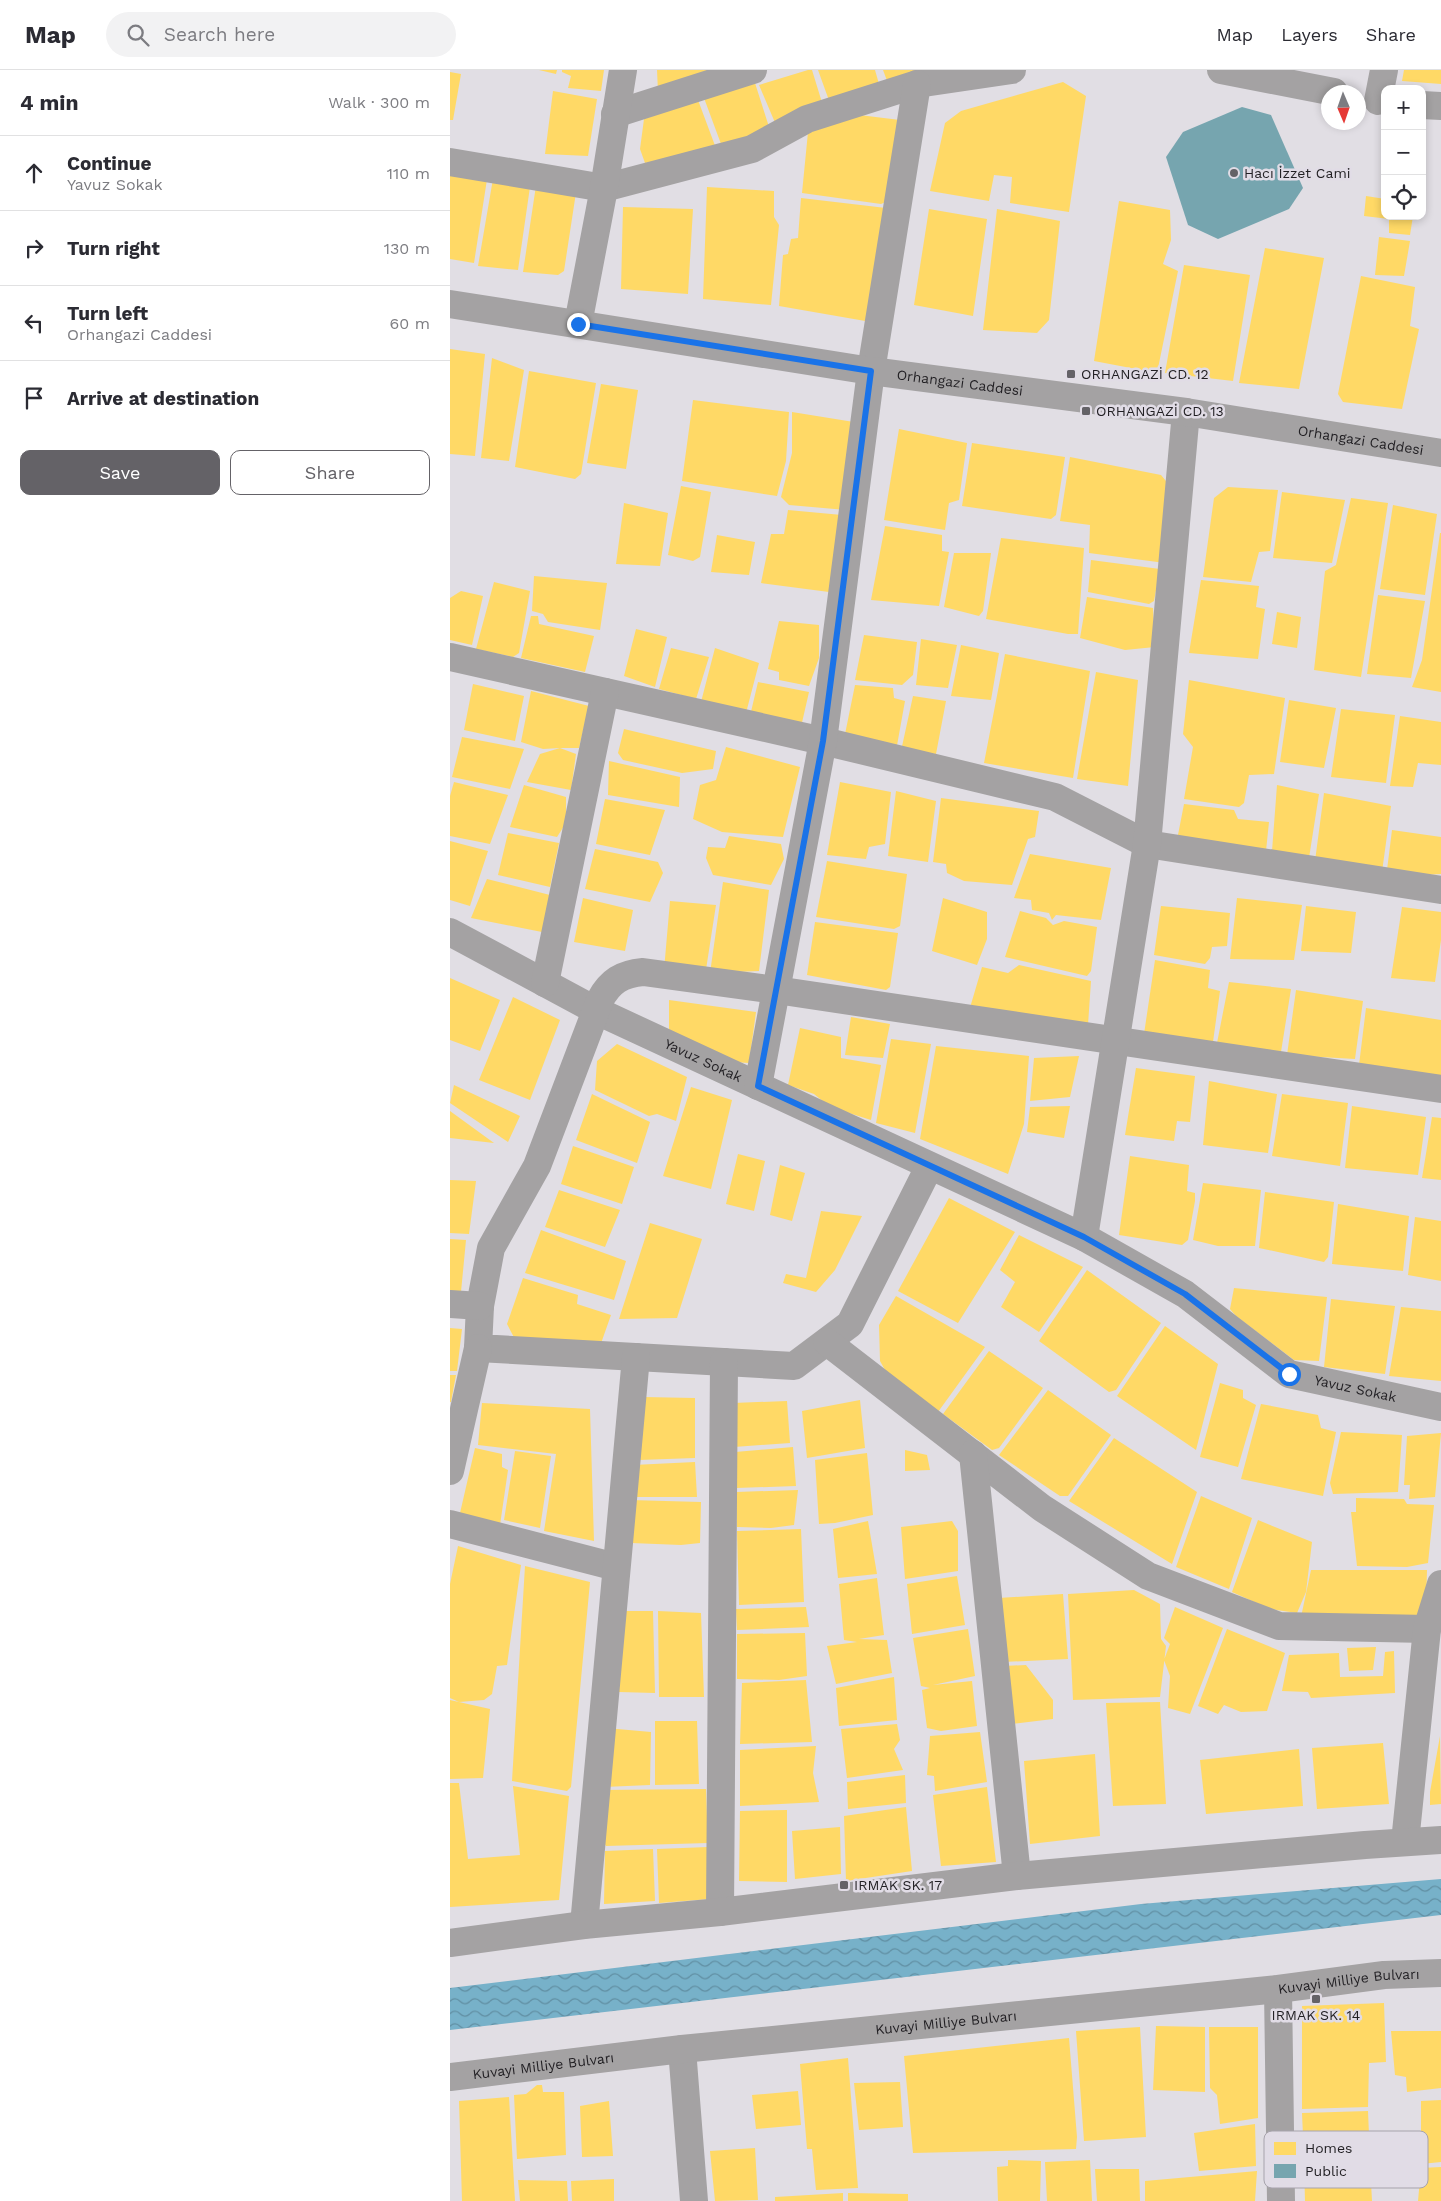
<!DOCTYPE html>
<meta charset="utf-8">
<style>
:root{--surface:#fff;--page:#f2f2f3;--text:#2b2b33;--muted:#7c7c81;--line:#e1e1e2;--accent:#646267}
body{margin:0;font-family:"Work Sans",sans-serif;background:var(--page);color:var(--text)}
.controls{position:absolute;right:15px;top:15px;display:grid;overflow:hidden;border-radius:10px;box-shadow:0 2px 8px #0003}
.controls button{width:45px;height:45px;display:grid;place-items:center;padding:0;border:0;border-bottom:1px solid var(--line);background:var(--surface);color:var(--text);font:25px sans-serif}
.compass{position:absolute;left:871px;top:15px;width:45px;height:45px;border-radius:50%;background:var(--surface);box-shadow:0 2px 8px #0003;rotate:178deg}
.stop{position:absolute;width:15px;height:15px;margin:-11px;border:4px solid #1a73e8;border-radius:50%;background:#fff}
.stop.end{background:#1a73e8;border-color:#fff;box-shadow:0 1px 5px #0008}
.list{margin:0;padding:0;list-style:none}
h2{display:flex;justify-content:space-between;align-items:center;height:65px;margin:0;padding:0 20px;font-size:21px}
h2 small{font-size:16px;font-weight:400;color:var(--muted)}
.list li{display:grid;grid-template-columns:32px 1fr auto;gap:15px;align-items:center;box-sizing:border-box;height:75px;padding:0 20px;border-top:1px solid var(--line)}
.list b{display:block;font-size:19px;white-space:nowrap}
.list p{margin:0;font-size:16px;white-space:nowrap;color:var(--muted)}
.list em{font-size:16px;font-style:normal;color:var(--muted)}
.actions{display:flex;gap:10px;padding:15px 20px}
.actions a{flex:1;padding:11px 0;border:1px solid var(--accent);border-radius:10px;text-align:center;font-size:18px;color:var(--accent)}
.actions .main{background:var(--accent);color:#fff}
.icon{flex:none;width:28px;height:28px;fill:none;stroke:currentColor;stroke-width:2;stroke-linecap:round;stroke-linejoin:round}
.map{position:relative;flex:none;width:991px;height:2131px;overflow:hidden}
header{display:flex;align-items:center;gap:30px;box-sizing:border-box;height:70px;padding:0 25px;background:var(--surface);border-bottom:1px solid var(--line)}
header strong{font-size:24px}
nav{display:flex;gap:28px;margin-inline-start:auto;font-size:18px}
.search{width:350px;height:45px;background:var(--page);display:flex;align-items:center;gap:12px;box-sizing:border-box;padding:0 18px;border-radius:28px;color:var(--muted);font-size:19px}
main{display:flex}
aside{flex:1;background:var(--surface)}
.map>svg:first-child{display:block}
.water{fill:url(#water-waves)}
.homes{fill:#ffd966}
.public{fill:#76a5af}
.lines{fill:none;stroke-linecap:round;stroke-linejoin:round}
.minor{stroke:#a4a2a3;stroke-width:28}
.tertiary{stroke:#a4a2a3;stroke-width:28}
.secondary{stroke:#a4a2a3;stroke-width:28}
.route{stroke:#1a73e8;stroke-width:6}
.poi-dot{fill:#646267;stroke:#e1dce6;stroke-width:2}
.labels{text-anchor:middle;dominant-baseline:central;stroke-width:5;stroke-linejoin:round;paint-order:stroke}
.poi-label{font-size:14px;fill:#211f23;stroke:#e1dce6;text-anchor:start}
.street-label{font-size:14px;fill:#211f23;stroke:#e1dce6}
.key{fill:#e1dce6;stroke:#a7a3ac;stroke-width:1}
.key-label{font-size:14px;fill:#211f23}
</style>
<header>
<strong>Map</strong>
<div class="search"><svg class="icon" aria-label="search" viewBox="0 0 24 24"><circle cx="10" cy="10" r="6"/><path d="M15 15l6 6"/></svg>Search here</div>
<nav><a>Map</a><a>Layers</a><a>Share</a></nav>
</header>
<main>
<aside>
<h2>4 min<small>Walk · 300 m</small></h2>
<ul class="list">
<li><svg class="icon" aria-label="ahead" viewBox="0 0 24 24"><path d="M12 20V5M6 11l6-6 6 6"/></svg><div><b>Continue</b><p>Yavuz Sokak</p></div><em>110 m</em></li>
<li><svg class="icon" aria-label="right" viewBox="0 0 24 24"><path d="M7 20v-9h11M14 6l5 5-5 5"/></svg><div><b>Turn right</b></div><em>130 m</em></li>
<li><svg class="icon" aria-label="left" viewBox="0 0 24 24"><path d="M17 20v-9H6M10 6l-5 5 5 5"/></svg><div><b>Turn left</b><p>Orhangazi Caddesi</p></div><em>60 m</em></li>
<li><svg class="icon" aria-label="arrive" viewBox="0 0 24 24"><path d="M6 21V4h12l-3 4 3 4H6"/></svg><div><b>Arrive at destination</b></div></li>
</ul>
<div class="actions"><a class="main">Save</a><a>Share</a></div>
</aside>
<div class="map">
<svg width="991" height="2131" viewBox="0 0 991 2131">
<defs>
<pattern id="water-waves" width="16" height="10" patternUnits="userSpaceOnUse" patternTransform="scale(1.25)"><rect width="16" height="10" fill="#77b1c9"/><path d="M0 5q4-4 8 0t8 0" fill="none" stroke="#618fa3"/></pattern>
</defs>
<rect width="100%" height="100%" fill="#e1dee4"/>
<!-- water -->
<path class="water" d="M991,1809V1845L0,1960V1918L691,1834Z"/>
<!-- homes -->
<path class="homes" d="M89,0H107L106,4Z
M112,0H154L151,21L118,18L121,6L112,2Z
M207,0H267L208,22Z
M358,0H362L374,39L326,55L309,15Z
M368,0H425L431,21L381,36Z
M433,0H484L439,16Z
M954,0H991V14L952,11Z
M0,2L11,4L3,50H0Z
M613,12L636,26L619,142L560,133L562,107L544,105L539,131L480,121L495,53L511,41Z
M305,13L320,60L271,74L254,28Z
M103,21L147,29L138,86L95,84Z
M248,30L267,81L195,93L190,79L194,49Z
M393,43L450,50L438,131L431,134L352,123L359,52Z
M0,96L38,103L24,193L0,189Z
M44,103L81,110L68,200L28,196Z
M87,109L127,116L114,201L108,205L73,202Z
M257,117L324,121V147L329,155L321,235L253,229Z
M916,126L935,129V146H963L960,165L939,163V149L914,146Z
M351,128L436,138L421,252L329,236L333,185L338,184L341,169L348,168Z
M669,131L720,140L721,170L713,194L728,201L707,303L644,291Z
M173,137L243,139L238,224L171,219Z
M479,139L537,149L523,246L464,235Z
M547,139L610,151L599,250L587,263L533,260Z
M929,167L960,171L954,206L925,205Z
M815,178L874,188L849,319L789,313Z
M734,195L800,205L783,311L715,303Z
M911,206L965,217L960,256L969,259L952,339L893,332L888,324Z
M0,279L35,284L25,386L0,384Z
M42,288L74,300L59,391L31,388Z
M79,301L146,313L131,404L125,409L65,397Z
M151,314L188,320L176,399L137,393Z
M243,330L339,342L336,391L327,426L232,411Z
M342,342L410,353L396,440L339,435L331,427L342,383Z
M449,359L517,373L509,430L499,433L495,460L434,450Z
M522,373L615,387L606,445L601,449L512,436Z
M620,387L711,405L725,422L715,493L639,483L640,455L610,451Z
M231,416L261,422L250,487L243,491L218,485Z
M778,417L828,420L820,481L809,482L801,512L753,507L764,428Z
M832,422L895,430L882,493L823,488Z
M901,428L938,433L911,607L864,600L875,501L886,495Z
M174,433L218,443L210,496L166,494Z
M943,435L987,444L975,525L930,519Z
M338,440L392,445L379,522L311,513L321,464H334Z
M435,456L492,465V481L499,482L489,536L421,530Z
M990,463H991V622L962,617L972,590Z
M267,465L305,472L299,505L261,502Z
M551,468L634,478L628,564H618L536,549Z
M504,483H541L533,541L529,546L494,537Z
M641,490L710,499L704,531L699,534L638,522Z
M84,506L157,513L150,560L98,552L93,544L82,541Z
M751,510L809,516L806,537L815,539L808,589L739,583Z
M44,512L80,521L69,583L63,587L26,579Z
M11,521L33,526L22,575L0,570V528Z
M928,525L975,531L961,608L917,604Z
M637,527L703,538L705,577L675,580L630,568Z
M827,542L851,547L847,578L822,574Z
M81,546H88L89,554L144,566L135,602L71,588Z
M329,551L369,555V588L359,616L329,610V602L318,599Z
M186,559L217,567L205,617L174,606Z
M414,565L467,572L463,605L452,615L405,610Z
M471,569L507,575L498,618L466,615Z
M511,575L549,583L541,630L501,626Z
M221,578L259,587L246,629L209,619Z
M265,578L309,593L296,643L251,632Z
M555,584L640,601L623,708L534,693Z
M646,602L688,610L678,716L627,709Z
M739,610L835,628L824,704L799,705L794,733L789,737L734,729L743,677L733,664Z
M308,612L359,622L351,657L300,646Z
M23,614L74,626L65,671L14,660Z
M405,615L443,618L444,628L455,631L446,681L393,674Z
M81,621L139,636L129,678H110L126,684L121,720L77,712L90,684L110,678L93,679L71,672Z
M463,626L496,631L486,684L451,681Z
M839,630L886,638L874,698L830,692Z
M891,639L945,645L936,713L881,707Z
M950,646L991,652V695L968,693L963,717L940,716Z
M174,659L266,681L263,699L232,703L173,690L168,683Z
M12,667L74,679L60,719L2,707Z
M276,677L350,697L333,767L272,762L243,749L250,715L266,710Z
M159,691L230,707L229,737L158,725Z
M4,712L58,725L40,774L0,766V726Z
M390,712L441,722L435,774L419,777L416,789L377,785Z
M74,715L116,727V753L107,767L60,757Z
M827,715L869,724L859,788L822,781Z
M446,721L486,731L478,792L438,786Z
M874,723L941,736L932,802L865,791Z
M491,728L589,741L585,767L578,769L562,815L514,811L497,803L496,794L483,792Z
M155,729L215,740L200,785L146,774Z
M734,734L784,740L788,749L819,752L816,781L727,770Z
M942,760L991,767V804L974,805L937,800Z
M58,763L109,773L100,817L48,805Z
M279,766L331,774L334,789L321,815L263,805L256,788L258,777L275,778Z
M0,771L38,781L20,836L0,830Z
M145,779L208,792L213,803L200,832L135,819Z
M580,784L661,798L651,850L606,845L602,850L599,843L582,840L581,830L564,828Z
M377,791L457,804L450,856L444,859L366,847Z
M37,809L100,825L92,862L21,848Z
M273,812L319,820L309,901L260,903Z
M133,828L183,840L175,881L124,872Z
M493,828L537,842V869L527,895L482,881Z
M787,828L852,835L844,890L780,889Z
M220,831L266,835L255,906L214,900Z
M711,836L780,843L777,876L762,877L760,888L755,894L704,885Z
M856,836L906,842L901,883L851,881Z
M952,837L991,842V870L985,912L941,908Z
M570,841L596,848L603,855L614,851L647,857L641,901L637,906L555,887Z
M365,852L448,863L440,917L436,920L357,905Z
M705,890L760,900L758,918L770,921L763,972L694,964Z
M569,895L641,911L638,955L519,941L532,897L558,903Z
M0,908L50,930L30,981L0,970Z
M779,912L841,919L831,982L767,973Z
M846,920L913,931L905,989L837,985Z
M63,927L110,950L80,1030L29,1010Z
M219,930L306,942L299,993L284,992L219,960Z
M916,938L991,950V1008L909,995Z
M401,947L440,954L433,988L395,985Z
M350,958L391,967V988L431,995L421,1050L380,1037L364,1024L338,1015Z
M441,969L481,974L465,1063L426,1053Z
M167,974L237,1007L226,1051L207,1044L199,1046L145,1020L147,991Z
M486,976L579,986L574,1054L558,1104L470,1069Z
M629,986L620,1027L580,1031L584,988Z
M686,998L745,1006L740,1052L727,1051L724,1071L675,1065Z
M759,1011L827,1024L818,1083L753,1075Z
M4,1015L70,1046L58,1072L0,1033Z
M241,1017L282,1030L261,1119L213,1106Z
M142,1024L200,1052L187,1093L126,1070Z
M832,1024L898,1033L890,1096L822,1086Z
M620,1036L614,1068L577,1062L580,1037Z
M902,1036L976,1047L968,1105L895,1098Z
M0,1041L44,1073L0,1068Z
M982,1047L991,1048V1110L972,1108Z
M123,1076L184,1097L172,1134L111,1114Z
M288,1084L315,1091L304,1141L276,1134Z
M680,1086L739,1095L737,1121L745,1123V1131L738,1170L732,1175L669,1165Z
M330,1095L355,1103L342,1151L320,1145Z
M0,1110L26,1111L19,1164L0,1163Z
M753,1113L811,1120L805,1176H768L743,1170Z
M109,1120L170,1140L155,1177L95,1157Z
M815,1122L884,1132L878,1187L874,1192L809,1178Z
M499,1128L565,1162L508,1253L448,1221Z
M888,1134L959,1146L953,1201L882,1194Z
M371,1141L412,1146L385,1200L366,1222L333,1213L336,1204L356,1208Z
M965,1147L991,1151V1211L958,1205Z
M200,1153L252,1169L227,1248L169,1249Z
M91,1160L176,1191L164,1230L75,1203Z
M569,1165L633,1197L589,1262L551,1237L565,1212L550,1200Z
M0,1169L16,1170L11,1222L0,1221Z
M637,1200L711,1253L666,1320L659,1322L589,1271Z
M73,1208L128,1225L127,1234L161,1245L149,1279L68,1275L57,1254Z
M784,1218L877,1227L869,1291L844,1290L786,1246L780,1239Z
M446,1226L535,1277L488,1342L440,1309L430,1291L429,1255Z
M881,1229L945,1236L935,1304L874,1297Z
M951,1237L991,1241V1311L939,1306Z
M715,1256L768,1294L746,1380L667,1326Z
M0,1258L12,1259L7,1301H0Z
M539,1281L593,1318L549,1378L542,1380L493,1344Z
M0,1305H6L1,1332H0Z
M770,1313L793,1320V1328L806,1335L788,1397L750,1387Z
M598,1320L661,1365L618,1426H610L549,1385Z
M193,1327L245,1328V1388L189,1390Z
M410,1330L415,1378L357,1388L352,1341Z
M337,1331L340,1373L284,1377L283,1333Z
M32,1333L140,1339L144,1471L94,1461L106,1384L28,1375Z
M811,1334L868,1345L871,1358L886,1362L873,1426L791,1409Z
M891,1362L952,1365L948,1422L883,1424L880,1413Z
M991,1363L985,1427L959,1429L960,1415H954L957,1366Z
M664,1368L747,1422L722,1494L619,1431Z
M343,1377L346,1416L286,1418L285,1382Z
M25,1378L52,1384V1397L58,1400L50,1455L10,1443Z
M455,1380L477,1385L480,1400L455,1401Z
M65,1381L101,1386L90,1458L54,1450Z
M417,1383L423,1445L385,1453L369,1454L365,1390Z
M245,1392L247,1427H187L183,1395Z
M348,1420L344,1455L321,1458L287,1457L286,1422Z
M751,1426L802,1448L779,1519L726,1497Z
M906,1428L954,1429L957,1434L984,1435L978,1493L957,1497L907,1496L901,1442H906Z
M180,1430L251,1432L250,1473L231,1475L181,1473Z
M808,1450L862,1472L856,1522L847,1543L820,1539L782,1522Z
M418,1451L427,1504L388,1508L383,1459Z
M502,1451L508,1461V1501L455,1509L451,1457Z
M351,1459L354,1532L289,1535L287,1461Z
M8,1476L71,1495L57,1595L47,1596L42,1624L34,1630L9,1632L0,1628V1514Z
M75,1496L140,1512L121,1717L117,1721L62,1711Z
M861,1500H977L976,1538L966,1546L851,1547Z
M507,1506L515,1555L462,1564L457,1514Z
M427,1508L434,1565L409,1569L437,1570L442,1603L386,1614L377,1576L407,1572L394,1570L389,1514Z
M684,1520L710,1534L711,1569L716,1576L710,1627L623,1630L618,1524Z
M613,1524L618,1589L553,1592L548,1528Z
M356,1537L359,1557L287,1560L286,1539Z
M725,1537L773,1558L740,1644L718,1638L720,1606L714,1590L720,1574L714,1568Z
M170,1541H203L205,1623L169,1622Z
M208,1541L251,1543L254,1627H209Z
M518,1559L525,1606L483,1615L522,1611L527,1656L491,1661L477,1658L472,1620L480,1618L471,1616L463,1568Z
M777,1559L835,1583L817,1641L791,1642L774,1635L768,1644L748,1636Z
M355,1563L357,1606L329,1610L287,1609V1564Z
M926,1577L923,1600L899,1601L897,1578Z
M944,1581L945,1623L861,1628L858,1622L832,1621L839,1585L889,1583L890,1607L933,1606L935,1582Z
M576,1595L603,1630V1649L561,1654L554,1596Z
M444,1607L447,1650L389,1656L386,1618Z
M356,1610L362,1672L290,1674L292,1613Z
M0,1630L40,1639L33,1708L0,1709Z
M710,1632L716,1734L663,1736L656,1633Z
M205,1651H247L249,1714L205,1715Z
M447,1654L450,1670L444,1679L453,1700L397,1708L391,1659Z
M156,1658L201,1662L200,1715L154,1717Z
M530,1662L537,1712L485,1721L484,1706L477,1705L480,1666Z
M990,1666L991,1734L980,1735V1722Z
M933,1673L939,1734L867,1739L862,1678Z
M366,1676L363,1703L369,1732L290,1736V1680Z
M849,1679L853,1736L756,1744L750,1690Z
M645,1684L650,1766L580,1774L574,1691Z
M455,1705L456,1733L398,1739L397,1712Z
M0,1713H9L18,1789L70,1785L63,1716L119,1726L109,1830L0,1837Z
M537,1717L546,1792L491,1796L483,1725Z
M256,1719L258,1773L156,1776L150,1766L151,1720Z
M456,1737L462,1801L396,1811L394,1746Z
M337,1740V1812L289,1811L290,1741Z
M390,1757L391,1804L345,1809L342,1761Z
M258,1777L260,1829L209,1833L207,1779Z
M203,1779L205,1831L154,1834L155,1781Z
M934,1933L936,1992L919,1993L918,2037L852,2039V1936Z
M706,1956L755,1957V2022L703,2020Z
M690,1957L696,2067L634,2071L626,1961Z
M759,1957H808V2048L770,2054L767,2025L760,2018Z
M941,1961H991V2018L957,2022L956,2007L945,2005Z
M619,1968L627,2067L626,2079L463,2083L454,1986Z
M398,1988L408,2118L366,2120L362,2079H357L350,1994Z
M450,2012L453,2057L409,2060L404,2013Z
M87,2015H92L93,2022H114L116,2085L67,2089L64,2025L76,2024Z
M348,2021L351,2055L306,2059L302,2025Z
M59,2027L65,2131H12L9,2031Z
M991,2030V2092L971,2094V2031Z
M159,2031L163,2086L132,2087L130,2036Z
M918,2041L920,2089H854L852,2043Z
M805,2054L806,2096L749,2101L744,2063Z
M305,2078L308,2130L265,2131L260,2081Z
M558,2090L591,2091L590,2131H548L547,2097L558,2096Z
M640,2090L642,2131H597L595,2092Z
M854,2094H920L922,2131H855Z
M991,2097V2131H968L971,2098Z
M645,2099H689L690,2131H647Z
M807,2101L805,2131H695V2111Z
M164,2109V2131H122L121,2111Z
M68,2110L117,2111L118,2131H70Z
M393,2123V2131H325V2127Z
M398,2123L458,2124V2131H398Z"/>
<!-- public -->
<path class="public" d="M792,37L821,45L853,118L839,139L768,169L738,155L716,87L733,62Z"/>
<g class="lines">
<!-- minor -->
<g class="minor">
<path d="M771,0L884,22"/>
<path d="M928,31L934,0"/>
<path d="M972,35L991,36"/>
<path d="M165,44L303,0"/>
<path d="M0,92L154,118L302,79L357,49L467,14L562,0"/>
<path d="M128,254L154,118L173,0"/>
<path d="M0,587L373,671L605,727L697,774L991,820"/>
<path id="s1" d="M0,862L147,941L634,1167L735,1224L839,1304L991,1337"/>
<path d="M95,913L155,622"/>
<path d="M308,1016L373,671L421,301L467,14"/>
<path d="M479,1097L400,1254L344,1296L28,1278L30,1236L41,1178L87,1096L150,930C160,911 172,904 193,902L326,920L991,1019"/>
<path d="M634,1167L697,774L736,342"/>
<path d="M0,1234L30,1236"/>
<path d="M377,1272L592,1438L698,1506L829,1556L977,1559"/>
<path d="M523,1384L567,1806"/>
<path d="M0,1401L28,1278"/>
<path d="M0,1454L166,1497"/>
<path d="M955,1772L977,1559L991,1514"/>
<path d="M270,1842L274,1292"/>
<path d="M134,1855L186,1287"/>
<path d="M828,1919L831,2131"/>
<path d="M232,1979L244,2131"/>
</g>
<!-- tertiary -->
<path class="tertiary" id="s2" d="M0,234L421,301L736,342L991,383"/>
<!-- secondary -->
<g class="secondary">
<path d="M0,1873L134,1855L270,1842L567,1806L915,1775L991,1770"/>
<path id="s3" d="M0,2007L232,1979L828,1919L934,1905L991,1903"/>
</g>
</g>
<g class="lines">
<!-- route -->
<path class="route" d="M128,254L421,301L373,671L308,1016L634,1167L735,1224L839,1304"/>
</g>
<!-- markers -->
<g class="poi-dot">
<circle cx="784" cy="103" r="5"/>
<rect x="616" y="299" width="10" height="10" rx="2.5"/>
<rect x="631" y="336" width="10" height="10" rx="2.5"/>
<rect x="389" y="1810" width="10" height="10" rx="2.5"/>
<rect x="861" y="1924" width="10" height="10" rx="2.5"/>
</g>
<g class="labels">
<!-- poi labels -->
<g class="poi-label">
<text x="794" y="103">Hacı İzzet Cami</text>
<text x="631" y="304">ORHANGAZİ CD. 12</text>
<text x="646" y="341">ORHANGAZİ CD. 13</text>
<text x="404" y="1815">IRMAK SK. 17</text>
<text x="866" y="1945" text-anchor="middle">IRMAK SK. 14</text>
</g>
<!-- street labels -->
<g class="street-label">
<text stroke="none"><textPath href="#s2" startOffset="516">Orhangazi Caddesi</textPath></text>
<text stroke="none"><textPath href="#s2" startOffset="921">Orhangazi Caddesi</textPath></text>
<text stroke="none"><textPath href="#s1" startOffset="284">Yavuz Sokak</textPath></text>
<text stroke="none"><textPath href="#s1" startOffset="1019">Yavuz Sokak</textPath></text>
<text stroke="none"><textPath href="#s3" startOffset="904">Kuvayi Milliye Bulvarı</textPath></text>
<text stroke="none"><textPath href="#s3" startOffset="499">Kuvayi Milliye Bulvarı</textPath></text>
<text stroke="none"><textPath href="#s3" startOffset="94">Kuvayi Milliye Bulvarı</textPath></text>
</g>
</g>
<!-- legend -->
<rect x="814" y="2061" width="164" height="57" rx="8" class="key"/>
<rect x="824" y="2072" width="22" height="13" fill="#ffd966"/>
<rect x="824" y="2094" width="22" height="14" fill="#76a5af"/>
<g class="key-label">
<text x="855" y="2083">Homes</text>
<text x="855" y="2106">Public</text>
</g>
</svg>
<div class="controls">
<button>+</button>
<button>−</button>
<button><svg class="icon" aria-label="locate" viewBox="0 0 24 24"><circle cx="12" cy="12" r="6"/><path d="M12 2v4M12 18v4M2 12h4M18 12h4"/></svg></button>
</div>
<svg class="compass" viewBox="-18 -18 36 36"><path d="M0-13l5 13h-10z" fill="#e53935"/><path d="M0 13l5-13h-10z" fill="#7c7c81"/></svg>
<div class="stop" style="left:839px;top:1304px"></div>
<div class="stop end" style="left:128px;top:254px"></div>
</div>
</main>
